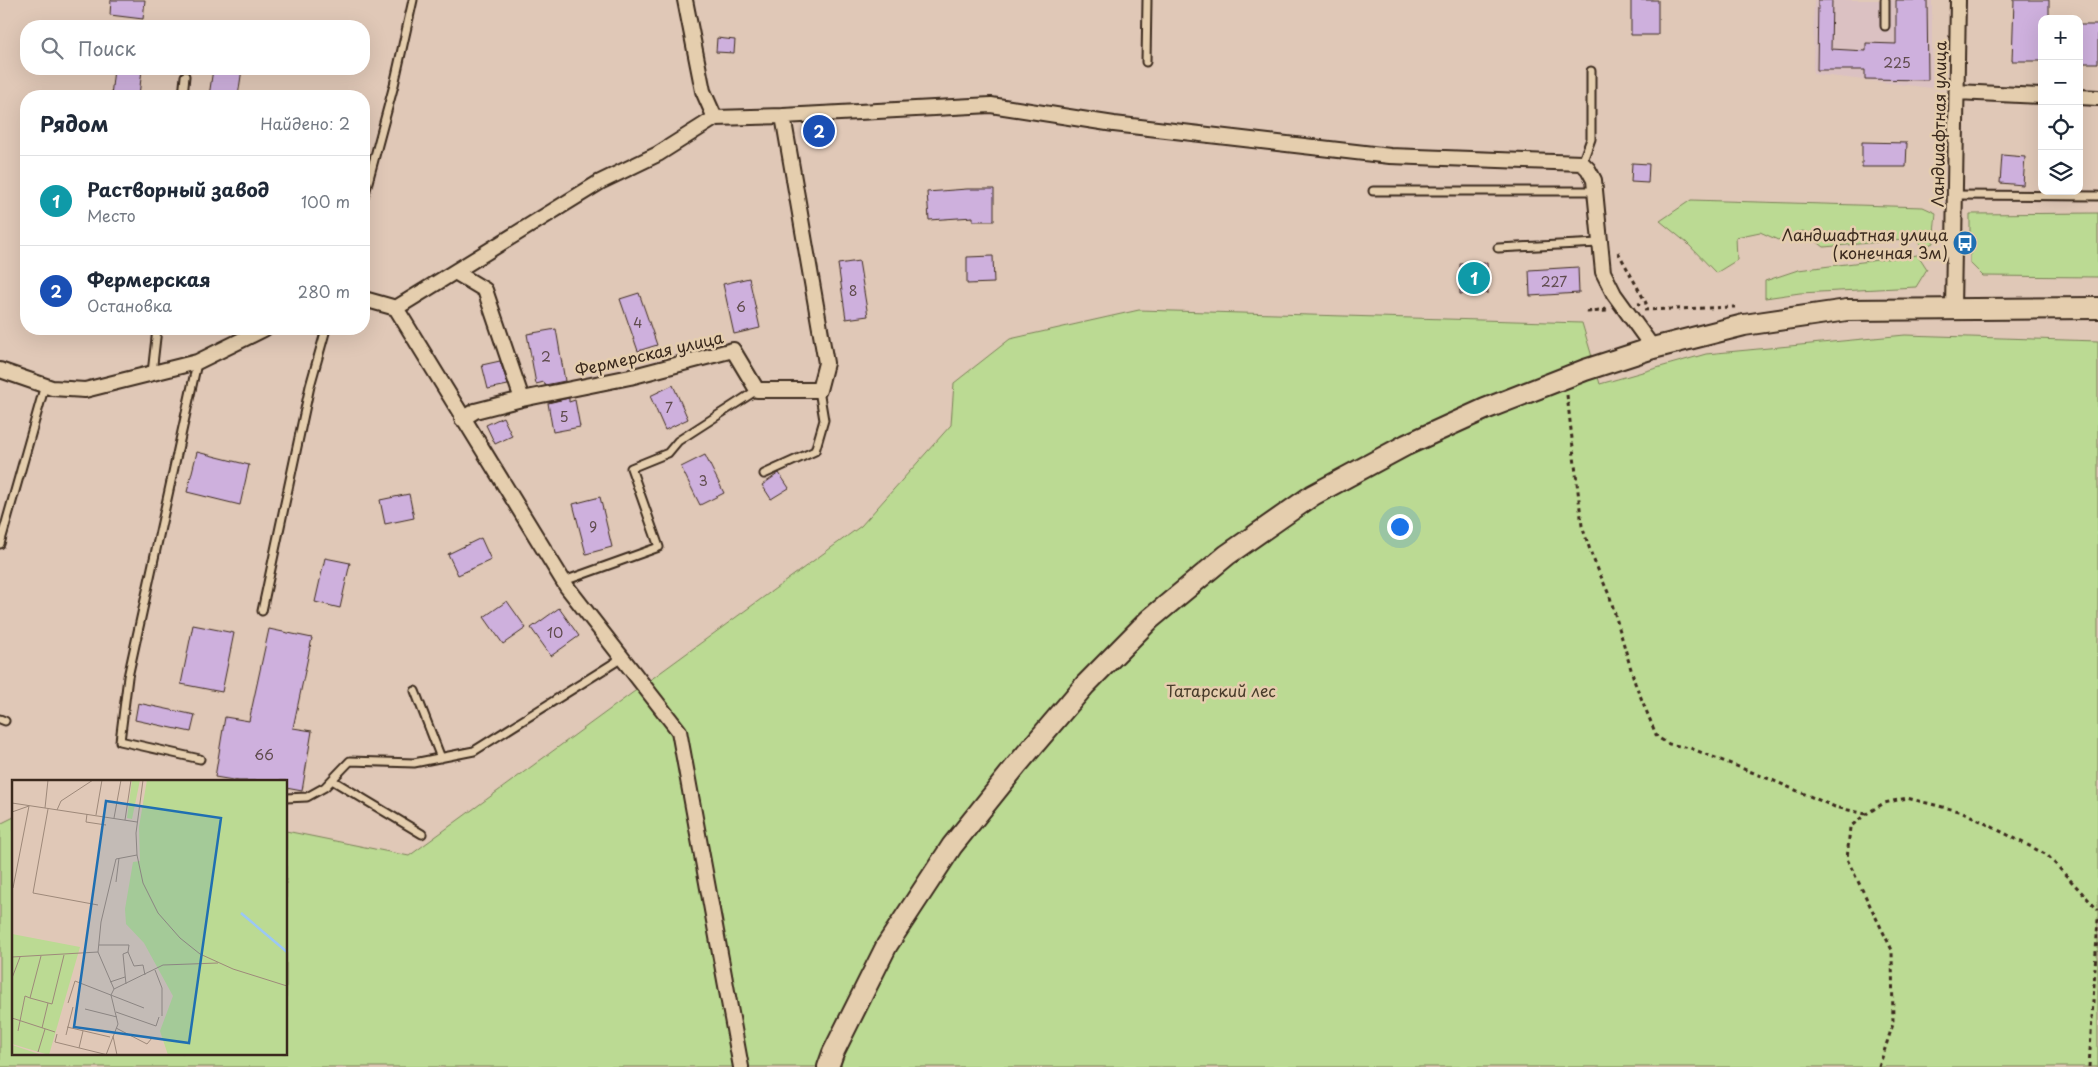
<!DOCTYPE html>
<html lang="ru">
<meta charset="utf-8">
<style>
:root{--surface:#fff;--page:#f2f2f3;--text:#1f2937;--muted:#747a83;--line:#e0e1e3;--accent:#b45309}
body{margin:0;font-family:"Playpen Sans",sans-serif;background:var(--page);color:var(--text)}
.controls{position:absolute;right:15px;top:15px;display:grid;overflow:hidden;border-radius:10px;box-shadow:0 5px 20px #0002}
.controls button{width:45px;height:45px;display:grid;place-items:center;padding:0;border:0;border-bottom:1px solid var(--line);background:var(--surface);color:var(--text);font:25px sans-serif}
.you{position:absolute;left:1399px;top:526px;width:18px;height:18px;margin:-12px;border:4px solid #fff;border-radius:50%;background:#1a73e8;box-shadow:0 0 0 8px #1a73e833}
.badge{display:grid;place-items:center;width:32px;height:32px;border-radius:50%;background:var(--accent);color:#fff;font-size:16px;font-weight:700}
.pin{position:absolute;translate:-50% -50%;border:2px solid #fff;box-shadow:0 1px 5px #0006}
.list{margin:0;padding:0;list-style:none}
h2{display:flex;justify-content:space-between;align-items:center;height:65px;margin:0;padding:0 20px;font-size:21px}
h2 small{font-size:16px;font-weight:400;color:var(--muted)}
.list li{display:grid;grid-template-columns:32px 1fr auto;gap:15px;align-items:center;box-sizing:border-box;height:90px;padding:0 20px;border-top:1px solid var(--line)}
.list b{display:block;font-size:19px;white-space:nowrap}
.list p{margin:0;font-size:16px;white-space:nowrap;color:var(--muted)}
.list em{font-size:16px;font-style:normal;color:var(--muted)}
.icon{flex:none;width:28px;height:28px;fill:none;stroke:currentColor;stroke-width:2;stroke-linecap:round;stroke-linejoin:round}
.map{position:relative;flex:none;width:2098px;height:1067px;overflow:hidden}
.search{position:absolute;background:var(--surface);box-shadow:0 5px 20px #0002;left:20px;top:20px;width:350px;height:55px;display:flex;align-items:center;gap:12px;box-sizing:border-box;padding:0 18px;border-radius:20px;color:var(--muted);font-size:19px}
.panel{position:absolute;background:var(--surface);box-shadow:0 5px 20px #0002;left:20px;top:90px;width:350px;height:245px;border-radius:20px}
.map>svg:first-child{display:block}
.built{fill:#dbc1c2}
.green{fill:#bbda93;stroke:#7b8258}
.building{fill:#ceb0dd;stroke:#3b2a1e}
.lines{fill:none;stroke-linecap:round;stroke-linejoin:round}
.service-casing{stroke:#3b2a1e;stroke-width:11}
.minor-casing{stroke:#3b2a1e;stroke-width:18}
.secondary-casing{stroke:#3b2a1e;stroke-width:24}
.path{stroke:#3b2a1e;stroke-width:3;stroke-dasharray:4 4;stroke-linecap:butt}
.service{stroke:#e5ceae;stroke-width:7}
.minor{stroke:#e5ceae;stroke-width:14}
.secondary{stroke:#e5ceae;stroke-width:20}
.labels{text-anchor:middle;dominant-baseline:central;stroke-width:5;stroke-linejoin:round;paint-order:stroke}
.number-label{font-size:14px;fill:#604c4e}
.street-label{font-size:16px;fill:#3b2a1e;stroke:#e5ceae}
.poi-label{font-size:16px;fill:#3b2a1e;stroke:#e5ceae;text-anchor:end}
.park-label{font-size:16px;fill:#483c2a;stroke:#e5ceae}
.inset-river{fill:none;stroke:#9bc7f5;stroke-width:2.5}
.inset-road{fill:none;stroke:#9e897a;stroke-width:1}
.view{fill:#1f6fb2;fill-opacity:0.15;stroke:#1f6fb2;stroke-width:2.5}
.inset-edge{fill:none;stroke:#3b2a1e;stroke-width:2.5}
</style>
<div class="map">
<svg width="2098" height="1067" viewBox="0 0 2098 1067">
<rect width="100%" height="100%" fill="#e0c8b7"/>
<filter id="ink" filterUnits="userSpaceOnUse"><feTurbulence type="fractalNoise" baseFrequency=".02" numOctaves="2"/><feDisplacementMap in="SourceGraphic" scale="10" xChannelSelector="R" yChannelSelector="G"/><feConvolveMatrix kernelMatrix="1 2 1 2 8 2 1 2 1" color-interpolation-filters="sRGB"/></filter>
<g filter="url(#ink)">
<!-- built -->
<path class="built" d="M1814,0H1932V88L1813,74Z"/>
<!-- green -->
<path class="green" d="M1691,200L1923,207L1936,213L1933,243L1924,247L1915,239L1824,247L1803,231L1778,240L1760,232L1736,237L1737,260L1716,273L1687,243L1660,221Z
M2098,213V277L1983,276L1970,263V214Z
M1918,255L1927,269L1916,287L1800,293L1765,298V281L1798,270Z
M1139,310L1582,323L1600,384L1706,354L1905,335L2098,341V1067H0V824L14,817V1053H286V831L409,856L861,526L951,425L954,383L1010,339Z"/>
<!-- building -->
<path class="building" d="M111,0H145L143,19L110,15Z
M1631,0H1658V35H1631Z
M1818,0H1832L1831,49L1866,51V43L1896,44V0H1927L1928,80L1865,79V70H1817Z
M2014,0H2049V19H2042V61H2012Z
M2079,25H2098V63H2079Z
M717,38L735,40L734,53L716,52Z
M114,69H142L139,96H111Z
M213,69H242L238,96H209Z
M1862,142L1907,143L1906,167H1862Z
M2002,155L2025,157L2023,185L2000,183Z
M1632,163L1649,164L1648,183L1631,182Z
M967,189H994V221H973V217L929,220L927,192Z
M993,256L994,283L967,284V257Z
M859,261L868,316L846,319L838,264Z
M1487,263L1488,293L1460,294V264Z
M1578,267L1579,293L1530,296L1529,270Z
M749,278L760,328L734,334L723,284Z
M639,293L657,345L638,351L620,299Z
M556,329L565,381L545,385L544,382L536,384L527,334Z
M500,361L508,385L488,389L482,365Z
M673,385L688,419L665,430L650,396Z
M569,398V402L575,400L580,427L553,432L548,403Z
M503,417L512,436L495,444L486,425Z
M197,452L249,465L240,505L187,492Z
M705,455L724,493L700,505L681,467Z
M779,473L789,488L771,499L762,485Z
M409,494L414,518L385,524L380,500Z
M600,497L612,547L586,554L573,504Z
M481,538L491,560L458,575L448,554Z
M325,558L350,563L340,608L315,602Z
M507,601L526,628L503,644L484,617Z
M559,608L579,636L551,656L531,628Z
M193,625L234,633L222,692L181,684Z
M269,629L312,638L293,728L312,731L302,791L286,788V781H239L215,777L225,717L249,721Z
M138,703L195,715L191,732L135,720Z"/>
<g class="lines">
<defs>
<path id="service" d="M1885,0V26
M1146,62L1147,0
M183,96L185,76
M1582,163L1591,139V71
M1373,191H1595
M1954,195L2098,196
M364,197L394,85L413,0
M1498,248L1599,243
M197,363L128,677L120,741L200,759
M152,373L157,329
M764,474L815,451L824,420L819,390
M0,544L45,385
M564,581L659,547L631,468L668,453L678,441L757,390
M262,611L310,386L326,329
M415,691L441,758
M0,719L5,721
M332,780L422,834
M286,798L307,797L325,787L350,761L414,763L474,751L622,658"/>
<path id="minor" d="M685,0L703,91L715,118
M1957,92L2042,96
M2079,97L2098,98
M455,272L485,290L522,399
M364,299L396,308L600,182L658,154L715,118L783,116L991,105L1114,124L1390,156L1582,163L1588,169L1594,180L1603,272L1614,294L1653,348
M396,308L567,587L679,731L741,1067
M1953,309L1958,0
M0,370L52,388L85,390L197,362L264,329
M462,419L475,411L522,399L630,377L733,350L757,390H819L826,363L783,116"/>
<path id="secondary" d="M828,1067L833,1053L887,945L952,846L1016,766L1085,685L1150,619L1227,555L1313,495L1406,445L1485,409L1585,370L1653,348L1744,325L1847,310L2098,308"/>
</defs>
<!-- service casing -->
<use href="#service" class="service-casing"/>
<!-- minor casing -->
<use href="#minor" class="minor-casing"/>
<!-- secondary casing -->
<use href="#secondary" class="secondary-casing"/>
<!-- path -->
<path class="path" d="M1618,252L1646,303L1638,304
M1607,309L1585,312L1607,311
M1644,310L1735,307
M1567,395L1582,526L1592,556L1610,597L1635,683L1657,737L1669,744L1690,748L1772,780L1835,807L1866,814
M1879,1067L1893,1024L1892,950L1847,859L1850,827L1866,814L1884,803L1907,798L1963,812L2047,855L2098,910
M2089,1067L2098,919"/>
<!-- service -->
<use href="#service" class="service"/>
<!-- minor -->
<use href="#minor" class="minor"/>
<!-- secondary -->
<use href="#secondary" class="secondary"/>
</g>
</g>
<!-- icons -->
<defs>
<symbol id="bus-disc" viewBox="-11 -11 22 22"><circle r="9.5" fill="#1f6fb2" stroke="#e5ceae"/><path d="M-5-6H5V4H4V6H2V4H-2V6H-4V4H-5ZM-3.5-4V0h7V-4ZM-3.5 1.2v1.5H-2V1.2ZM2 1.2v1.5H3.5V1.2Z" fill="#fff"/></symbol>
</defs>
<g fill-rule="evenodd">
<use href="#bus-disc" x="1951" y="229" width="28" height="28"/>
</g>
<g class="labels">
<!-- number labels -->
<g class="number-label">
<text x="1897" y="62">225</text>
<text x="1554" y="281">227</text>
<text x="853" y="290">8</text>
<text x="741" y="306">6</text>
<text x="638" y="322">4</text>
<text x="546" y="356">2</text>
<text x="669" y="407">7</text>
<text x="564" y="416">5</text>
<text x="703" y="480">3</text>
<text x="593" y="526">9</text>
<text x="555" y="632">10</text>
<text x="264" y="754">66</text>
</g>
<!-- street labels -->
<g class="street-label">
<text transform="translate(1938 124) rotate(-89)">Ландшафтная улица</text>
<text transform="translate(649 353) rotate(-13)">Фермерская улица</text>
</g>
<!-- poi labels -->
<g class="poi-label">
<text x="1948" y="234">Ландшафтная улица<tspan x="1948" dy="18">(конечная 3м)</tspan></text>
</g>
<!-- park labels -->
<g class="park-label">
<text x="1221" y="690">Татарский лес</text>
</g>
</g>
<!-- overview -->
<g transform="translate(12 780)">
<rect width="275" height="275" fill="#e0c8b7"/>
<path d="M120,0H128L120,39L115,38ZM135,0H275V275H156L148,251L161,216L132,163L114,144L113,129L121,82L128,81L127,47ZM0,154L68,167L37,275L0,264ZM0,265L30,275H0Z" fill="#bbda93"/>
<path class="inset-river" d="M229,133L275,172"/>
<path class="inset-road" d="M131,0L124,53L125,75L131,103L146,133L168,158L188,174L221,189L275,206M0,23L125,42M33,28L36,0M36,29L21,113L86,125M45,30L49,21L81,0M0,32L17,26M75,34L74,42L94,45M84,35L90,0M102,38L109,0M113,40L119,0M104,102L107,78M1,108L17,26M87,165H117L116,172L111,174L114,204M116,172L122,186L131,185L133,195M0,177L86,172M143,190L150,208V236M0,198L8,177M98,202L113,197M102,209L151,185L206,183M18,218L40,224L52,175M56,223L63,201L132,228M73,229L105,237M104,232L144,246L147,237M0,238L43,252M55,247L98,257M30,248L36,223M104,248L135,264L140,258M6,251L13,216L18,218L29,176M45,254L43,262L96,275M54,255L61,227M101,256L105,275M67,268L71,251M26,272L33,249M94,275L106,244L99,215L102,209L86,172L89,142L104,79L125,75"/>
<path class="view" d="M94,21L209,38L177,263L62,247Z"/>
<rect width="275" height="275" class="inset-edge"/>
</g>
</svg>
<div class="controls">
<button>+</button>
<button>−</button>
<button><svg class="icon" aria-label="locate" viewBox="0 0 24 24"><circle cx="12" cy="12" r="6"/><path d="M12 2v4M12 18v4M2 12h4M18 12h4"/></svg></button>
<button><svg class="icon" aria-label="layers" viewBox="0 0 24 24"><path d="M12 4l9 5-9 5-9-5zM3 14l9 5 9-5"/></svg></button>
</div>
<div class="you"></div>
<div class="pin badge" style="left:1474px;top:278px;background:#0f9aa8">1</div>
<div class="pin badge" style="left:819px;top:131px;background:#1a4fb4">2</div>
<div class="search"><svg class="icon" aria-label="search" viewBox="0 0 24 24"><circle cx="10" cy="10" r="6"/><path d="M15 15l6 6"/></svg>Поиск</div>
<section class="panel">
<h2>Рядом<small>Найдено: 2</small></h2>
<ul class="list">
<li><span class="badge" style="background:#0f9aa8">1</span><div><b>Растворный завод</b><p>Место</p></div><em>100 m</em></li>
<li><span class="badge" style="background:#1a4fb4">2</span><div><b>Фермерская</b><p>Остановка</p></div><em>280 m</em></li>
</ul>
</section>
</div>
